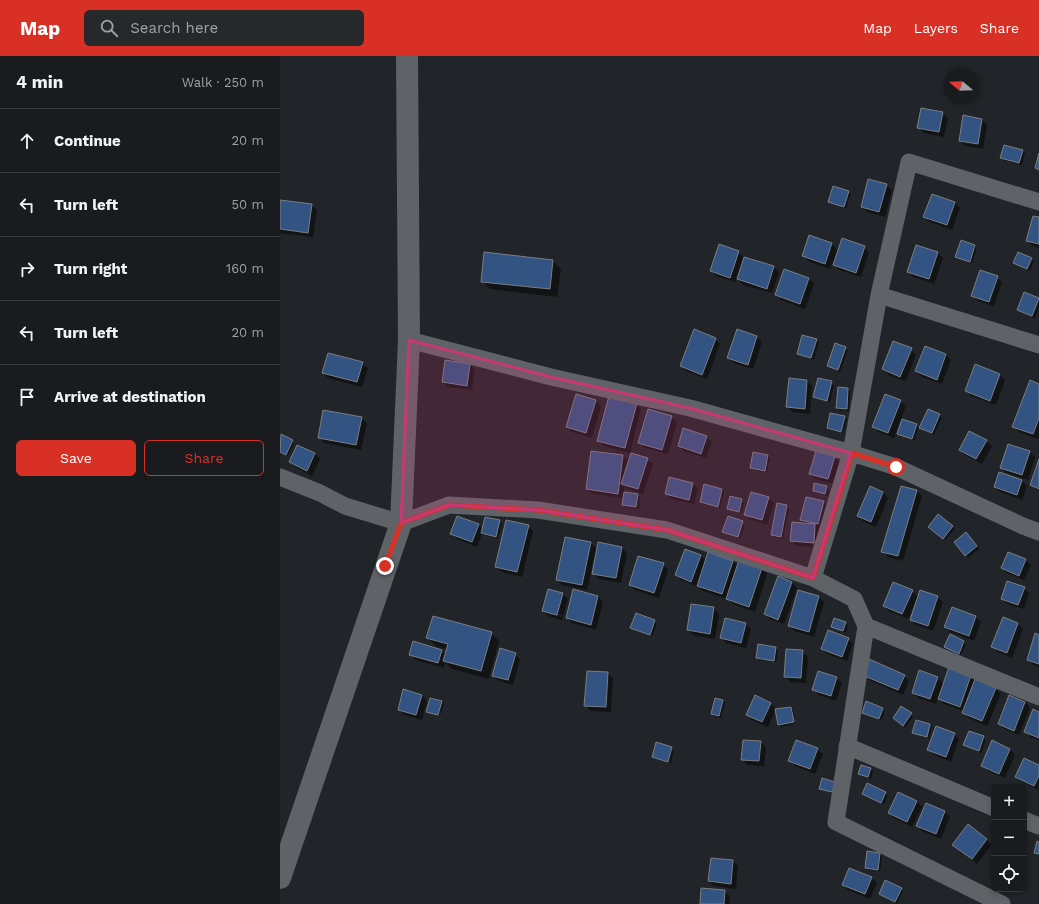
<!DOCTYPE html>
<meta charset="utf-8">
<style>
:root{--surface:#191b1e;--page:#26282b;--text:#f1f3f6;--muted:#9fa1a4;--line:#37393c;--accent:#d93025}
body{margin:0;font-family:"Work Sans",sans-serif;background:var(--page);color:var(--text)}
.controls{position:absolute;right:12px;bottom:12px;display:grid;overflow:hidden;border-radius:6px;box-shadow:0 2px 6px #0003}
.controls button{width:36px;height:36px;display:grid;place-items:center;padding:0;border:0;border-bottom:1px solid var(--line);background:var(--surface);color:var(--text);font:20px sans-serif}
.compass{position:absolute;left:663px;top:12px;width:36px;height:36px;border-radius:50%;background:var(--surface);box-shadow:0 2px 6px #0003;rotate:289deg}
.stop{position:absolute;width:12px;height:12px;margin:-9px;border:3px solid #d93025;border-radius:50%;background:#fff}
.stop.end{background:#d93025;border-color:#fff;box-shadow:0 1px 4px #0008}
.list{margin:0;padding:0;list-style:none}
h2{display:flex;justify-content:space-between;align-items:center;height:52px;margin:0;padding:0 16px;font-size:17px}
h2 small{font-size:13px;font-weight:400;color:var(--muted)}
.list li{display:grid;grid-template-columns:26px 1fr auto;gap:12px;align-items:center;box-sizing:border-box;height:64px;padding:0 16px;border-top:1px solid var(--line)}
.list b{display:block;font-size:15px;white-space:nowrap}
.list em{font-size:13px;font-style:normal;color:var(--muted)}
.actions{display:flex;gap:8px;padding:12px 16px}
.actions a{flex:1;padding:9px 0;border:1px solid var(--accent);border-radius:6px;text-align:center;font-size:14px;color:var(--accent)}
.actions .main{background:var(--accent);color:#fff}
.icon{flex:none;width:22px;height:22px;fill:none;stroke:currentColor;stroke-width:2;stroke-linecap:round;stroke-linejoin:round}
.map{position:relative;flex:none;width:759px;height:848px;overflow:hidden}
header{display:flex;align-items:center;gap:24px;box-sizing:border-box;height:56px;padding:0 20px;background:var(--accent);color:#fff}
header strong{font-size:19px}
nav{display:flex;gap:22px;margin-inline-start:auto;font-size:14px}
.search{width:280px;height:36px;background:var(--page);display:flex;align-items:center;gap:10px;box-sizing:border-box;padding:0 14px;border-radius:6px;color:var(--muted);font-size:15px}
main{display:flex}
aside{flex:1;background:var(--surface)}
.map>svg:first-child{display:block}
.shadow{fill:#0007;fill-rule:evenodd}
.building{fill:#335382;stroke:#7a7e83}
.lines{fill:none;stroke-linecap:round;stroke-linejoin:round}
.street{stroke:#5f6368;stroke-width:17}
.secondary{stroke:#5f6368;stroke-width:22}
.route{stroke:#d93025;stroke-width:5}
.marked{fill:#c83872;fill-opacity:0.2;stroke:#c83872;stroke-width:3;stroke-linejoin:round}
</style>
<header>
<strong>Map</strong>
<div class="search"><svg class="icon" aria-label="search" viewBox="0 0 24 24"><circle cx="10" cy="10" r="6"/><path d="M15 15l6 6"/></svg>Search here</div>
<nav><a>Map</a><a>Layers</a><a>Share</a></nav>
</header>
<main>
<aside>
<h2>4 min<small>Walk · 250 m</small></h2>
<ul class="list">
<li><svg class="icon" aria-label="ahead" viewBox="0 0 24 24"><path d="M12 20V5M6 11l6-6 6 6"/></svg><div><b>Continue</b></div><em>20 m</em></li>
<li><svg class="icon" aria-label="left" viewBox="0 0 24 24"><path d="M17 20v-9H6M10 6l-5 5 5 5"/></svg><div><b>Turn left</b></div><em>50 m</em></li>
<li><svg class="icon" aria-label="right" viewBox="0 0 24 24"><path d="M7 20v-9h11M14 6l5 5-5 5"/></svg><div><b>Turn right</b></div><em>160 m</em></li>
<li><svg class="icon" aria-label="left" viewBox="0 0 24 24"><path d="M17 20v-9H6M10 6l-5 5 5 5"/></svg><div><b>Turn left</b></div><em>20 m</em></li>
<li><svg class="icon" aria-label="arrive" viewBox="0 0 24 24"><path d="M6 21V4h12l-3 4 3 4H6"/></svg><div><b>Arrive at destination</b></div></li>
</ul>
<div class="actions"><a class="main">Save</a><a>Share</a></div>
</aside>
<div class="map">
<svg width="759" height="848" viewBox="0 0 759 848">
<rect width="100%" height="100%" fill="#212428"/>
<!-- shadow -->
<path class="shadow" d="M662,57L668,62L664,81L644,77L638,71Z
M702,64L707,69L703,93L686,90L680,85Z
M724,90L743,95L745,97L742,109L723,104L721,101Z
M606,129L612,134L605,161L587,156L582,151Z
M569,136L571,138L566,153L549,146Z
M0,145L31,149L37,154L33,181L0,177Z
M675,147L680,152L672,174L650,166L645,161Z
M759,162V192L753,190L747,185Z
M529,181L552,188L558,195L584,191L589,196L581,221L559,214L552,207L550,213L528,205L523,200Z
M681,185L697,192L692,207L676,200Z
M458,196L464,202L493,211L499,216L492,237L463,229L458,223L460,218H458L455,226L436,220L431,215Z
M658,197L663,202L654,228L633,221L628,216Z
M752,203L754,205L750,215L734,207Z
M273,205L281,213L277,241L210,233L202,225Z
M504,214L529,223L534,228L525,253L501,244L496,239Z
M717,221L722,226L714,250L698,245L692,239Z
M744,238L759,243V251L755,262L738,254Z
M457,274L477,281L482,286L473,313L454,307L448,302Z
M435,283L440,288L427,323L406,315L401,310Z
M536,284L539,286L534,304L518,298Z
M556,288L568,294L560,316L548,310Z
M645,291L666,299L671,304L662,328L642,321L636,315Z
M631,293L636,299L626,325L609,319L603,313Z
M82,307L88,312L82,331L48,322L43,317Z
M190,309L195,314L192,334L168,331L163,325Z
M720,319L725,324L716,349L691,340L686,335Z
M510,323L527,325L532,330L530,358L513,356L507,351Z
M539,323L554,329L550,346L534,341Z
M759,329V381L758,383L739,376L734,370Z
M559,332L568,333L570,335L569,355L559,354L557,352Z
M316,345L321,350L312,382L292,376L287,371Z
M620,345L626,350L614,382L599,376L593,371Z
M356,348L361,353L350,397L324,390L318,384Z
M659,359L662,362L654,379L641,371Z
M392,361L397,366L388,398L365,392L360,387Z
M564,361L567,363L563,377L550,374L548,372Z
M81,362L87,367L81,394L44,387L39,381Z
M636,369L639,371L634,385L618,377Z
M1,379L14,387L8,400L0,396Z
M426,381L432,386L426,402L404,395L399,389Z
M706,385L712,390L702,408L685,399L680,394Z
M729,389L750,396L755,401L748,424L727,417L721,412Z
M17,390L35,398L40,403L32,420L15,411L10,406Z
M343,400L349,406L367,403L373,408L363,438L348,433L345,430L344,437L358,439L360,441L359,453L345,451L343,449L344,442L313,438L307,433Z
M488,400L490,402L487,417L474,414L471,412Z
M554,401L560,407L554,428L535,423L530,418Z
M759,406V435L751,429Z
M720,417L742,425L747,430L742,444L720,436L715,431Z
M412,427L418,433L414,448L392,443L386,438Z
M547,431L549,434L548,440L536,437L534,435Z
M622,431L637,435L642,440L623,505L608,501L603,495Z
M442,434L444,436L440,452L423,448L421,446Z
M603,436L608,442L596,471L584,466L578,460Z
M488,442L494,447L487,469L471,464L465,458Z
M461,444L464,447L461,457L448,452Z
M543,446L549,451L534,491L536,472H534L532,491L517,490L511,485L525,468L521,464Z
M506,450L509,452L503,483L495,481L492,479Z
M448,461L465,469L460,483L443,475Z
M219,465L222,467L218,483L202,478L197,491L177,483L172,478L198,468L203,473Z
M248,470L253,475L242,521L222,516L216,510Z
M672,470L675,473L665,484L652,474Z
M688,480L699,493L688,502L675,486Z
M286,482L311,487L318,494L342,492L347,497L341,527L319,523L313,518L316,502H314L307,534L282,529L277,523Z
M405,494L421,500L426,505L428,497L453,506L458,510L482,513L487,518L475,556L453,548L447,543L423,535L417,529V530L401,524L396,519Z
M745,504L751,509L744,524L727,517L722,512Z
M383,508L388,514L379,542L355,534L350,529Z
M512,526L517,532L504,568L490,563L485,558Z
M744,532L749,537L744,553L727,548L722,542Z
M294,534L318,540L323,546L316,574L292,567L287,562Z
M519,535L539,541L544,546L534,581L514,575L509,570Z
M632,535L638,541H657L663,546L653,575L636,569L631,564L637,545L636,544L628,563L609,555L604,550Z
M283,538L288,543L282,564L268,560L263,555ZM268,556L282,559V561L268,558Z
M434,552L439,558L435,583L413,579L408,574Z
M696,561L701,566L694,585L671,576L665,571Z
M446,563L466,568L471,573L466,592L446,587L441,581Z
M555,563L568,569L566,577L552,571Z
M374,565L377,568L372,580L351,571Z
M737,568L743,573L732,602L718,596L713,591Z
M211,577L219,585L209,623L172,613L165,606L164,612L136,604L130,598L134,586L162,595L166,599L167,593L156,590L148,582Z
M759,580V611L753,609L748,603Z
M568,583L573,588L567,605L547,598L542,593Z
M684,586L686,588L681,599L665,591Z
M496,592L498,595L496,606L479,604L477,601Z
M522,595L528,601L526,627L510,626L505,620Z
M235,598L240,603L233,629L219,625L213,620Z
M328,617L333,622L331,656L311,655L305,649Z
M584,618L624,620L629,625L623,639L589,624Z
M690,620L696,625L715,632L721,638L707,670L688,662L683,657L684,655L664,648L658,641L656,648L638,642L633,636L658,622L664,628Z
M556,622L562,627L556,645L539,639L534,634Z
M142,639L147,645L142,664L124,659L119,654Z
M730,640L745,646L750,652L739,679L724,673L719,668Z
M443,645L445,647L441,662L434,660L432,657Z
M161,646L164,648L160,659L147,656Z
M491,648L496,653L488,671L472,664L467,659Z
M511,652L513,654L515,668L501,671L499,668Z
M602,653L605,655L601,665L583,656Z
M759,657V684L750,681L745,675Z
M631,658L633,660L626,671L617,665Z
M637,665L650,669L645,682L634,677Z
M651,670L652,671L649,683L647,682Z
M674,678L679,683L671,706L654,699L648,694Z
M703,681L706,684L701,697L684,689Z
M464,685L481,686L486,692L484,710L467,709L462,703Z
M713,686L730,693L735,699L725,722L708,715L702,710Z
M377,688L394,694L391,707L374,701Z
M537,693L543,698L535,718L515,710L510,705Z
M759,710V734L742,726L736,721Z
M590,713L593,715L591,723L579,718Z
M588,728L608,739L604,748L584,738Z
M557,729L554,738L540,732Z
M637,745L642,751L632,771L614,762L609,757Z
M646,748L665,756L670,761L661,783L642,775L637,770Z
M706,783L712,789L697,808L674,789Z
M744,786L748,790L744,800Z
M599,798L602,800L600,815L589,814L586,812Z
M432,803L453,805L458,810L456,833L434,830L429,825Z
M591,822L597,827L590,843L568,834L563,829Z
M621,833L623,835L617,848L600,838Z
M444,835L450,841L449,848H421Z"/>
<!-- building -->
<path class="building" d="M641,52L663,56L659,76L637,72Z
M683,59L702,63L698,88L679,85Z
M724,89L743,94L739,107L720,102Z
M759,97V114L755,112Z
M588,123L607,128L599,156L581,151Z
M553,130L569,135L564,151L548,146Z
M652,138L675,146L667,169L643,161Z
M0,144L32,148L28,177L0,173Z
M753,160L759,161V188L746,185Z
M529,179L552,187L545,208L522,200Z
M562,182L585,190L576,217L553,209Z
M681,184L695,189L690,206L675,201Z
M439,188L459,195L450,222L430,215Z
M636,189L658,196L649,223L627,216Z
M204,196L273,204L270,233L201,226Z
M738,196L752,202L747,213L733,207Z
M464,201L494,210L487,233L457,223Z
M504,213L529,222L520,248L495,239Z
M700,214L718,220L709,246L691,240Z
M744,236L759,242L752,260L737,254Z
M414,273L436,282L422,319L400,310Z
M457,273L477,280L468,309L447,302Z
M522,279L537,283L531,302L517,298Z
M613,285L632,292L620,321L602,313Z
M555,287L566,291L558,314L547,310Z
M645,290L666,298L657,324L635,315Z
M48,297L83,306L77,326L42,317Z
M165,304L190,308L187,330L162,326Z
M695,308L720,318L710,345L685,335Z
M509,322L527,324L525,353L506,351Z
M538,322L552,325L547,345L533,341Z
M750,324L759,328V362L753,378L732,371Z
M558,331L568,332L567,353L556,352Z
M296,338L316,344L306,377L286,371Z
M605,338L621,344L608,377L592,371Z
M329,340L357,347L345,392L317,385Z
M368,353L392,360L382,394L358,387Z
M648,353L660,358L652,377L639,372Z
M43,354L82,361L76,389L38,382Z
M550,357L565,360L561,376L547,372Z
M622,363L637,368L632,383L617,378Z
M403,372L427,380L421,398L398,390Z
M689,375L707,384L696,403L679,394Z
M1,378L13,384L6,399L0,396Z
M728,388L750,395L742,419L720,412Z
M17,389L35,397L27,415L9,406Z
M311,395L343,399L338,438L306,433Z
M536,395L555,400L548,423L529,418Z
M473,396L488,399L485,415L470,412Z
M351,397L368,402L358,433L341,428Z
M759,403V433L750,429Z
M719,416L742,424L737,439L714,431Z
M389,421L413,427L409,444L385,438Z
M534,427L547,430L545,438L533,435Z
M424,428L442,433L438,451L420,446Z
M590,430L603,436L591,466L577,460Z
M621,430L637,434L618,500L601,496Z
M344,436L358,438L356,451L342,449Z
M471,436L489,441L482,464L464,459Z
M450,440L462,443L459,456L447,453Z
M526,441L544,445L538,468L520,464Z
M497,447L507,449L501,481L491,479Z
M658,458L673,470L663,483L648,471Z
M177,460L199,468L192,486L170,478Z
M448,460L463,465L458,481L442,476Z
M205,461L220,464L216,481L201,477Z
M226,464L249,469L237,516L215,511Z
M512,466L535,468L534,487L510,485Z
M686,476L697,490L685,500L674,486Z
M285,481L311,486L302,529L276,524Z
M318,486L342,491L336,522L312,518Z
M405,493L421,499L411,526L395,519Z
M428,496L453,505L442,538L417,530Z
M728,496L746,503L739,520L721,512Z
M358,500L384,507L374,537L349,529Z
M459,504L482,512L469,551L446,543Z
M498,520L512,526L498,564L484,558Z
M727,525L745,531L738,549L721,543Z
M613,526L633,534L622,558L603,550Z
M268,533L283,537L277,559L262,555Z
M293,533L318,540L311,569L286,562Z
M518,534L539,540L529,576L508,570Z
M640,534L658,540L648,570L630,564Z
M411,548L434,551L430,578L407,574Z
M672,551L696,560L689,580L664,571Z
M356,557L375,564L370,579L350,572Z
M153,560L212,576L201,615L163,605L168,588L146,582Z
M723,561L738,567L727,597L711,591Z
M445,562L466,567L461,587L440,582Z
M554,562L566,566L563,575L551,571Z
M548,574L569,582L562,601L541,593Z
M755,577L759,579V608L747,604Z
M670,578L684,585L679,598L664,591Z
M133,585L162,594L158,607L129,599Z
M478,588L496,591L494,605L476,602Z
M220,592L236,597L228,624L212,620Z
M506,593L523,594L521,622L504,621Z
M589,603L625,619L618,634L582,619Z
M669,611L691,619L680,651L658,643Z
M639,614L658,621L650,643L632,637Z
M307,615L328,616L326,651L304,650Z
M538,615L557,621L551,640L532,634Z
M695,623L716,632L702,665L682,657Z
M123,633L142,639L136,659L118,654Z
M475,639L491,647L482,666L466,659Z
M729,639L745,646L734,675L718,668Z
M150,642L162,645L158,659L146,656Z
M435,642L443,644L439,660L431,658Z
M586,645L603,652L599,663L582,657Z
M621,650L632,657L623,670L613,662Z
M511,651L514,666L498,669L495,653Z
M753,653L759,656V682L744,676Z
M636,664L650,668L647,681L632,677Z
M656,670L675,677L666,701L647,694Z
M689,675L704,680L699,695L683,689Z
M463,684L481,685L479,705L461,704Z
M516,684L538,692L530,713L508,705Z
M712,684L730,693L719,718L701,710Z
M376,686L392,691L388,706L372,701Z
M744,702L759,709V720L754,730L735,721Z
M581,709L591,712L588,721L578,718Z
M542,722L555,726L552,736L539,733Z
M587,727L606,736L601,747L582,738Z
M618,736L637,745L627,766L608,757Z
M646,747L665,755L656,778L636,770Z
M688,768L707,783L692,803L672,789Z
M757,785L759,786V798L754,797Z
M587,795L600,797L598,814L585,812Z
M431,802L453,804L451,828L428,825Z
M569,812L592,821L585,838L562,829Z
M605,824L622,832L615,846L599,838Z
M421,832L445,834L444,848H420Z"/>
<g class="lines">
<!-- street -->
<path class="street" d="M599,239L759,289
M129,284L271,321L410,352L571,397L616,411L743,470L759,476
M0,421L40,437L65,450L121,467L169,449L258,454L387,474L533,522L574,543L586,570L556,766L722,848
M533,522L571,397L599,239L629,106L759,146
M586,570L759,641
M567,690L714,752
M744,764L759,770"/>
<!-- secondary -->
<path class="secondary" d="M0,822L121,467L129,284L127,0"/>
</g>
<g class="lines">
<!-- route -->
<path class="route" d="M105,510L121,467L169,449L258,454L387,474L533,522L572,397L616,411"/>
</g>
<!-- marked area -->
<path class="marked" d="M129,284L271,321L410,352L571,397L533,522L387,474L258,454L169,449L121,467Z"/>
</svg>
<div class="controls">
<button>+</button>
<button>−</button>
<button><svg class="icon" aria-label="locate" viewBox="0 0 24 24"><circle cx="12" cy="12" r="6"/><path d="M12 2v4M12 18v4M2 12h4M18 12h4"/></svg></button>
</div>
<svg class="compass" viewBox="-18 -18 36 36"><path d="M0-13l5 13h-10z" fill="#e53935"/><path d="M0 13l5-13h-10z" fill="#9fa1a4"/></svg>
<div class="stop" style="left:616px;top:411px"></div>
<div class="stop end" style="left:105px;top:510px"></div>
</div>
</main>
